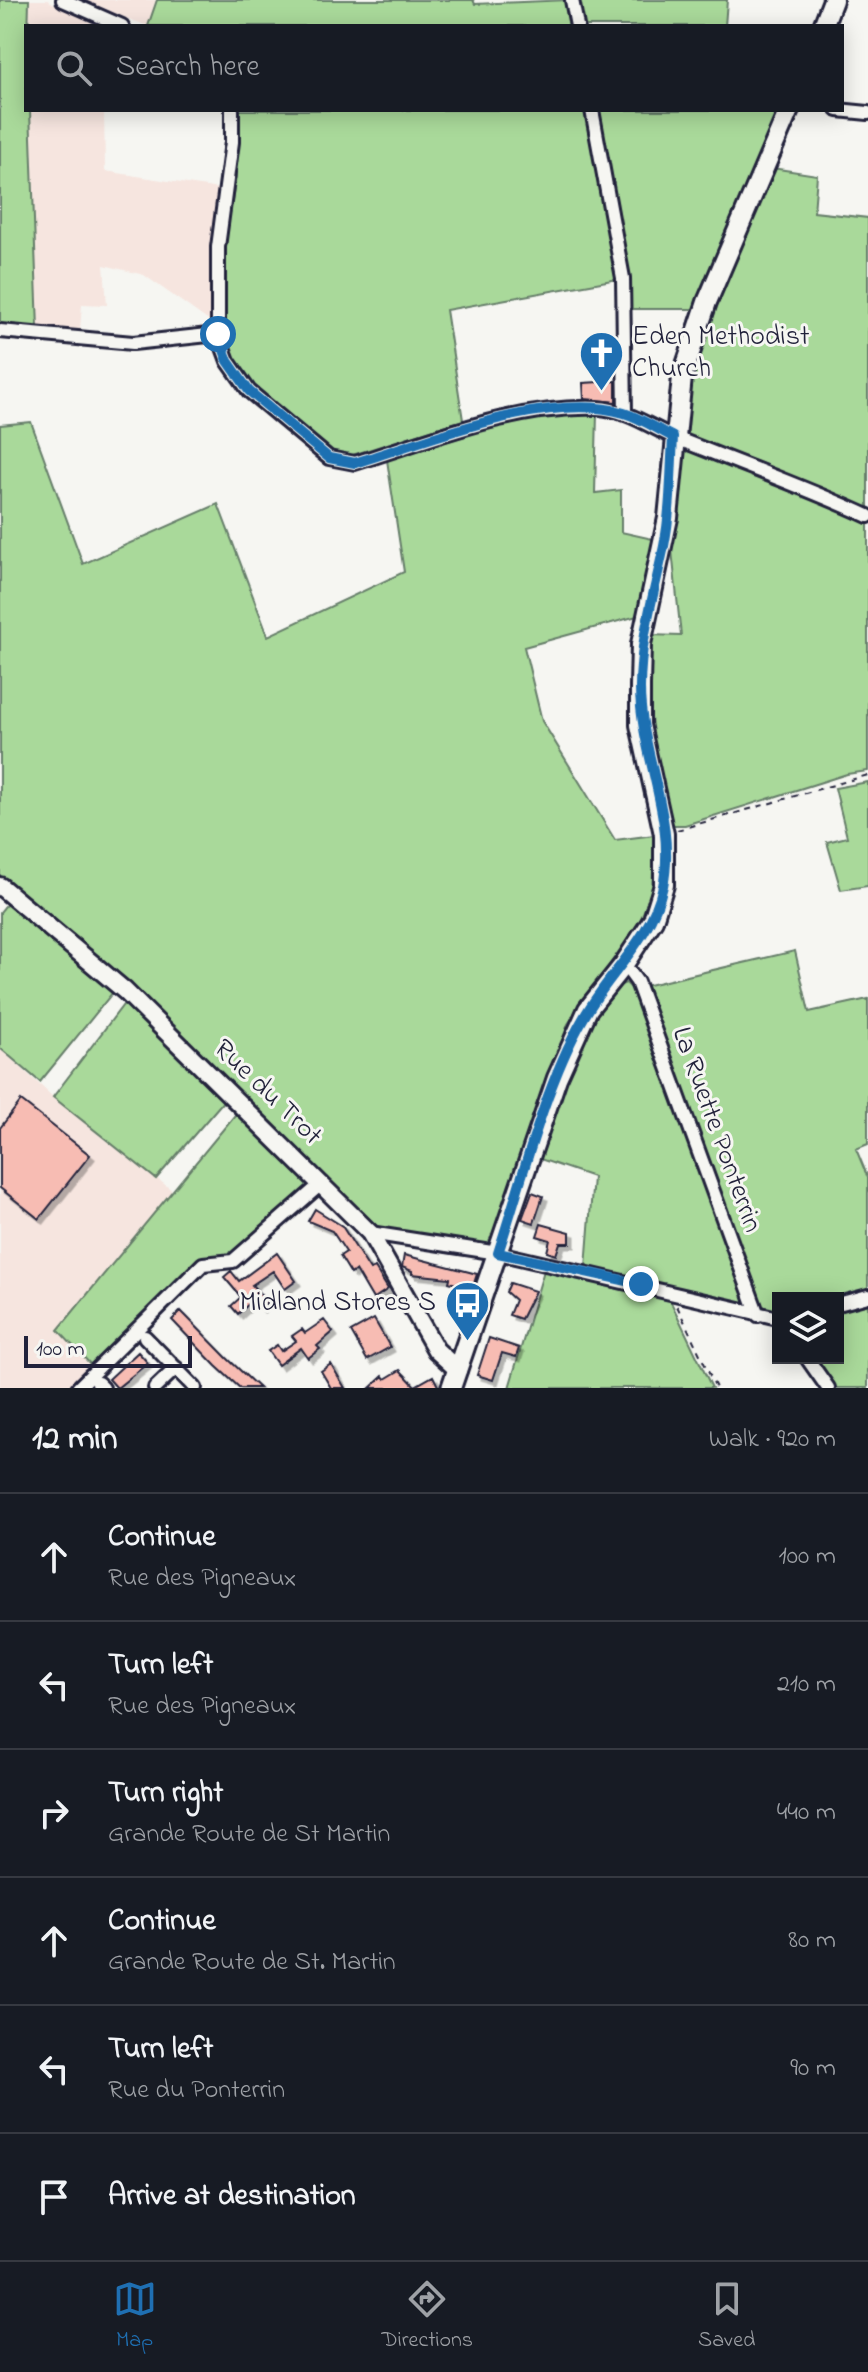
<!DOCTYPE html>
<meta charset="utf-8">
<style>
:root{--surface:#171b24;--page:#20242c;--text:#f1f3f6;--muted:#9ea1a6;--line:#363941;--accent:#1f6fb2}
body{margin:0;font-family:"Indie Flower",sans-serif;background:var(--page);color:var(--text)}
.controls{position:absolute;right:24px;bottom:24px;display:grid;overflow:hidden;border-radius:0px;box-shadow:0 4px 20px #0003}
.controls button{width:72px;height:72px;display:grid;place-items:center;padding:0;border:0;border-bottom:2px solid var(--line);background:var(--surface);color:var(--text);font:40px sans-serif}
.scale{position:absolute;left:24px;bottom:20px;width:168px;box-sizing:border-box;padding-left:8px;border:4px solid #22223b;border-top:0;font-size:22px;line-height:28px;white-space:nowrap;color:#22223b;-webkit-text-stroke:6px #f6f6f2;paint-order:stroke}
.stop{position:absolute;width:24px;height:24px;margin:-18px;border:6px solid #1f6fb2;border-radius:50%;background:#fff}
.stop.end{background:#1f6fb2;border-color:#fff;box-shadow:0 2px 8px #0008}
.list{margin:0;padding:0;list-style:none}
h2{display:flex;justify-content:space-between;align-items:center;height:104px;margin:0;padding:0 32px;font-size:34px}
h2 small{font-size:26px;font-weight:400;color:var(--muted)}
.list li{display:grid;grid-template-columns:52px 1fr auto;gap:24px;align-items:center;box-sizing:border-box;height:128px;padding:0 32px;border-top:2px solid var(--line)}
.list b{display:block;font-size:30px;white-space:nowrap}
.list p{margin:0;font-size:26px;white-space:nowrap;color:var(--muted)}
.list em{font-size:26px;font-style:normal;color:var(--muted)}
.icon{flex:none;width:44px;height:44px;fill:none;stroke:currentColor;stroke-width:2;stroke-linecap:round;stroke-linejoin:round}
.map{position:relative;flex:none;width:868px;height:1388px;overflow:hidden}
.search{position:absolute;background:var(--surface);box-shadow:0 4px 20px #0003;left:24px;right:24px;top:24px;height:88px;display:flex;align-items:center;gap:20px;box-sizing:border-box;padding:0 28px;border-radius:0px;color:var(--muted);font-size:30px}
.sheet{height:872px;background:var(--surface)}
nav{display:flex;justify-content:space-around;align-items:center;box-sizing:border-box;height:112px;border-top:2px solid var(--line);background:var(--surface);font-size:22px;color:var(--muted)}
nav a{display:grid;justify-items:center;gap:4px}
nav .on{color:var(--accent)}
.map>svg:first-child{display:block}
.built{fill:#f6e5df}
.green{fill:#a9d99a;stroke:#667e6a;stroke-width:2}
.building{fill:#f7bcb3;stroke:#22223b;stroke-width:2;filter:url(#shadow)}
.lines{fill:none;stroke-linecap:round;stroke-linejoin:round}
.street-casing{stroke:#22223b;stroke-width:18}
.secondary-casing{stroke:#22223b;stroke-width:22}
.primary-casing{stroke:#22223b;stroke-width:24}
.path{stroke:#22223b;stroke-width:2;stroke-dasharray:6 6;stroke-linecap:butt}
.street{stroke:#f6f6f2;stroke-width:12}
.secondary{stroke:#f6f6f2;stroke-width:16}
.primary{stroke:#f6f6f2;stroke-width:18}
.route{stroke:#1f6fb2;stroke-width:10}
.labels{text-anchor:middle;dominant-baseline:central;stroke-width:6;stroke-linejoin:round;paint-order:stroke}
.poi-label{font-size:28px;fill:#22223b;stroke:#f6f6f2;text-anchor:start}
.street-label{font-size:28px;fill:#22223b;stroke:#f6f6f2}
</style>
<div class="map">
<svg width="868" height="1388" viewBox="0 0 868 1388">
<defs>
<filter id="shadow"><feDropShadow dx="4.5" dy="4.5" stdDeviation="0" flood-color="#0004"/></filter>
</defs>
<rect width="100%" height="100%" fill="#f6f6f2"/>
<filter id="ink" filterUnits="userSpaceOnUse"><feTurbulence type="fractalNoise" baseFrequency=".0125" numOctaves="2"/><feDisplacementMap in="SourceGraphic" scale="16" xChannelSelector="R" yChannelSelector="G"/><feConvolveMatrix kernelMatrix="1 2 1 2 8 2 1 2 1" color-interpolation-filters="sRGB"/></filter>
<g filter="url(#ink)">
<!-- built -->
<path class="built" d="M29,0H47L99,26H29Z
M76,0H157L148,26Z
M30,110H104L105,171L219,189L212,244L213,324L144,275L104,265L107,305L82,304L80,331L38,329Z
M0,1048L53,1097L173,1191L58,1330L94,1368L72,1388H0Z"/>
<!-- green -->
<path class="green" d="M0,0H29L26,110H30L38,329L0,326Z
M157,0H473L475,4L568,0L573,26H148Z
M576,0H727L725,26H581Z
M236,110H588L618,279L446,310L463,420L343,458L318,443L263,398L234,359L225,335L224,249L236,177Z
M596,110H782L697,309H628Z
M772,168L817,175L814,212L868,218V511L761,463L680,436L693,357Z
M597,413L595,493L621,490V532L657,540L641,615L524,647L542,721L615,840L655,835L652,890L640,921L568,1024L490,1248L381,1230L98,956L0,879V425L31,422L83,564L218,504L268,636L404,572L387,460L525,417Z
M688,449L782,482L868,522V771L847,774L685,825H671C655,761 645,701 649,635L681,636L672,550L680,454Z
M868,782V886L841,890L827,842L847,837L835,788Z
M9,901L114,991L40,1082L0,1048V912Z
M795,951L809,1012L868,999V1144L856,1149L868,1178V1291L838,1298H778V1310L762,1308L644,986Z
M626,983L633,990L748,1308L586,1267L593,1177L534,1157C549,1122 593,991 626,983Z
M126,1001L226,1098L156,1179L53,1097Z
M239,1110L313,1184L233,1258L212,1256L200,1262L94,1368L58,1330Z
M545,1267L669,1298L712,1388H509Z
M868,1302V1388H833L813,1358H838V1310Z"/>
<!-- building -->
<path class="building" d="M616,381V402L584,399L583,383Z
M21,1101L90,1155L39,1219L0,1188V1128Z
M532,1192L543,1196L534,1223L522,1219Z
M315,1209L342,1226L370,1270L375,1268L388,1289L373,1299L356,1270L351,1274L340,1256L346,1252L332,1231L308,1221Z
M541,1224L570,1232V1243H560L556,1255L547,1252L550,1240L537,1236Z
M277,1253L296,1281L285,1289L273,1271L252,1285L267,1302L260,1308L253,1300L238,1314L231,1306L241,1297L224,1277L231,1271L239,1281Z
M404,1255L477,1274L463,1317L470,1288L449,1282L450,1278L412,1274V1271L402,1267Z
M510,1283L535,1291L521,1319L509,1315L515,1300L506,1292Z
M181,1311L227,1358L259,1388H240L216,1366L172,1320Z
M374,1319L390,1347L367,1360L351,1332Z
M324,1320L333,1332L317,1346L320,1349L308,1358L301,1348L278,1365L268,1351L277,1345L281,1351L296,1341L292,1336L302,1329L305,1333Z
M489,1338L519,1348L516,1357L502,1353L493,1380L477,1375Z
M138,1352L148,1363L117,1388L109,1379Z
M331,1364L345,1388H331L321,1371Z
M400,1370L415,1386L433,1376L439,1388H370L383,1376L385,1379Z"/>
<g class="lines">
<defs>
<path id="street" d="M63,0L122,26
M572,0L577,26
M592,110L623,278L625,413
M838,110L868,113
M0,331L133,343L218,334L228,361L249,391L329,458L355,463C433,439 514,405 597,408C626,409 650,427 676,438C740,464 805,487 868,516
M218,334V247L232,142V110
M624,964L637,982L758,1315
M370,1233L498,1253L778,1318
M838,1304L868,1296
M145,1337L195,1388
M807,1358L828,1388
M98,1383L103,1388
M78,1388L203,1264L233,1261L322,1183
M155,1388L176,1368"/>
<path id="secondary" d="M0,886L125,991L370,1233L436,1350L458,1370"/>
<path id="primary" d="M823,26L833,0
M451,1388L557,1078L588,1009L624,964L653,920L664,885V834L640,725V686L641,644L668,518L682,377L707,302L789,110"/>
</defs>
<!-- street casing -->
<use href="#street" class="street-casing"/>
<!-- secondary casing -->
<use href="#secondary" class="secondary-casing"/>
<!-- primary casing -->
<use href="#primary" class="primary-casing"/>
<!-- path -->
<path class="path" d="M677,830L868,775
M677,1306L716,1388"/>
<!-- street -->
<use href="#street" class="street"/>
<!-- secondary -->
<use href="#secondary" class="secondary"/>
<!-- primary -->
<use href="#primary" class="primary"/>
</g>
</g>
<g class="lines" filter="url(#ink)">
<!-- route -->
<path class="route" d="M218,334L228,361L249,391L329,458L355,463C427,441 550,390 624,413C641,418 657,429 673,437C671,473 671,510 664,546C654,594 640,639 640,688C640,753 677,821 663,886C652,936 615,967 589,1009C547,1075 523,1178 498,1253L641,1284"/>
</g>
<!-- icons -->
<defs>
<symbol id="church-pin" viewBox="-11 -11 22 30"><path d="M0 17L-7.5 6A9.5 9.5 0 1 1 7.5 6Z" fill="#1f6fb2" stroke="#f6f6f2"/><path d="M-1.2-6h2.4v3.5h3.3v2.4h-3.3V6h-2.4V-.1h-3.3v-2.4h3.3Z" fill="#fff"/></symbol>
<symbol id="bus-pin" viewBox="-11 -11 22 30"><path d="M0 17L-7.5 6A9.5 9.5 0 1 1 7.5 6Z" fill="#1f6fb2" stroke="#f6f6f2"/><path d="M-5-6H5V4H4V6H2V4H-2V6H-4V4H-5ZM-3.5-4V0h7V-4ZM-3.5 1.2v1.5H-2V1.2ZM2 1.2v1.5H3.5V1.2Z" fill="#fff"/></symbol>
</defs>
<g fill-rule="evenodd">
<use href="#church-pin" x="576" y="328" width="51" height="69"/>
<use href="#bus-pin" x="442" y="1278" width="51" height="69"/>
</g>
<g class="labels">
<!-- poi labels -->
<g class="poi-label">
<text x="632" y="337">Eden Methodist<tspan x="632" dy="32">Church</tspan></text>
<text x="436" y="1303" text-anchor="end">Midland Stores S</text>
</g>
<!-- street labels -->
<g class="street-label">
<text transform="translate(267 1093) rotate(44)">Rue du Trot</text>
<text transform="translate(716 1130) rotate(70)">La Ruette Ponterrin</text>
</g>
</g>
</svg>
<div class="controls">
<button><svg class="icon" aria-label="layers" viewBox="0 0 24 24"><path d="M12 4l9 5-9 5-9-5zM3 14l9 5 9-5"/></svg></button>
</div>
<div class="scale">100 m</div>
<div class="stop" style="left:218px;top:334px"></div>
<div class="stop end" style="left:641px;top:1284px"></div>
<div class="search"><svg class="icon" aria-label="search" viewBox="0 0 24 24"><circle cx="10" cy="10" r="6"/><path d="M15 15l6 6"/></svg>Search here</div>
</div>
<section class="sheet">
<h2>12 min<small>Walk · 920 m</small></h2>
<ul class="list">
<li><svg class="icon" aria-label="ahead" viewBox="0 0 24 24"><path d="M12 20V5M6 11l6-6 6 6"/></svg><div><b>Continue</b><p>Rue des Pigneaux</p></div><em>100 m</em></li>
<li><svg class="icon" aria-label="left" viewBox="0 0 24 24"><path d="M17 20v-9H6M10 6l-5 5 5 5"/></svg><div><b>Turn left</b><p>Rue des Pigneaux</p></div><em>210 m</em></li>
<li><svg class="icon" aria-label="right" viewBox="0 0 24 24"><path d="M7 20v-9h11M14 6l5 5-5 5"/></svg><div><b>Turn right</b><p>Grande Route de St Martin</p></div><em>440 m</em></li>
<li><svg class="icon" aria-label="ahead" viewBox="0 0 24 24"><path d="M12 20V5M6 11l6-6 6 6"/></svg><div><b>Continue</b><p>Grande Route de St. Martin</p></div><em>80 m</em></li>
<li><svg class="icon" aria-label="left" viewBox="0 0 24 24"><path d="M17 20v-9H6M10 6l-5 5 5 5"/></svg><div><b>Turn left</b><p>Rue du Ponterrin</p></div><em>90 m</em></li>
<li><svg class="icon" aria-label="arrive" viewBox="0 0 24 24"><path d="M6 21V4h12l-3 4 3 4H6"/></svg><div><b>Arrive at destination</b></div></li>
</ul>
</section>
<nav>
<a class="on"><svg class="icon" aria-label="map" viewBox="0 0 24 24"><path d="M3 6l6-2 6 2 6-2v14l-6 2-6-2-6 2zM9 4v14M15 6v14"/></svg>Map</a>
<a><svg class="icon" aria-label="directions" viewBox="0 0 24 24"><path d="M12 3l9 9-9 9-9-9zM9 14v-3h6M13 9l2 2-2 2"/></svg>Directions</a>
<a><svg class="icon" aria-label="saved" viewBox="0 0 24 24"><path d="M7 4h10v16l-5-4-5 4z"/></svg>Saved</a>
</nav>
